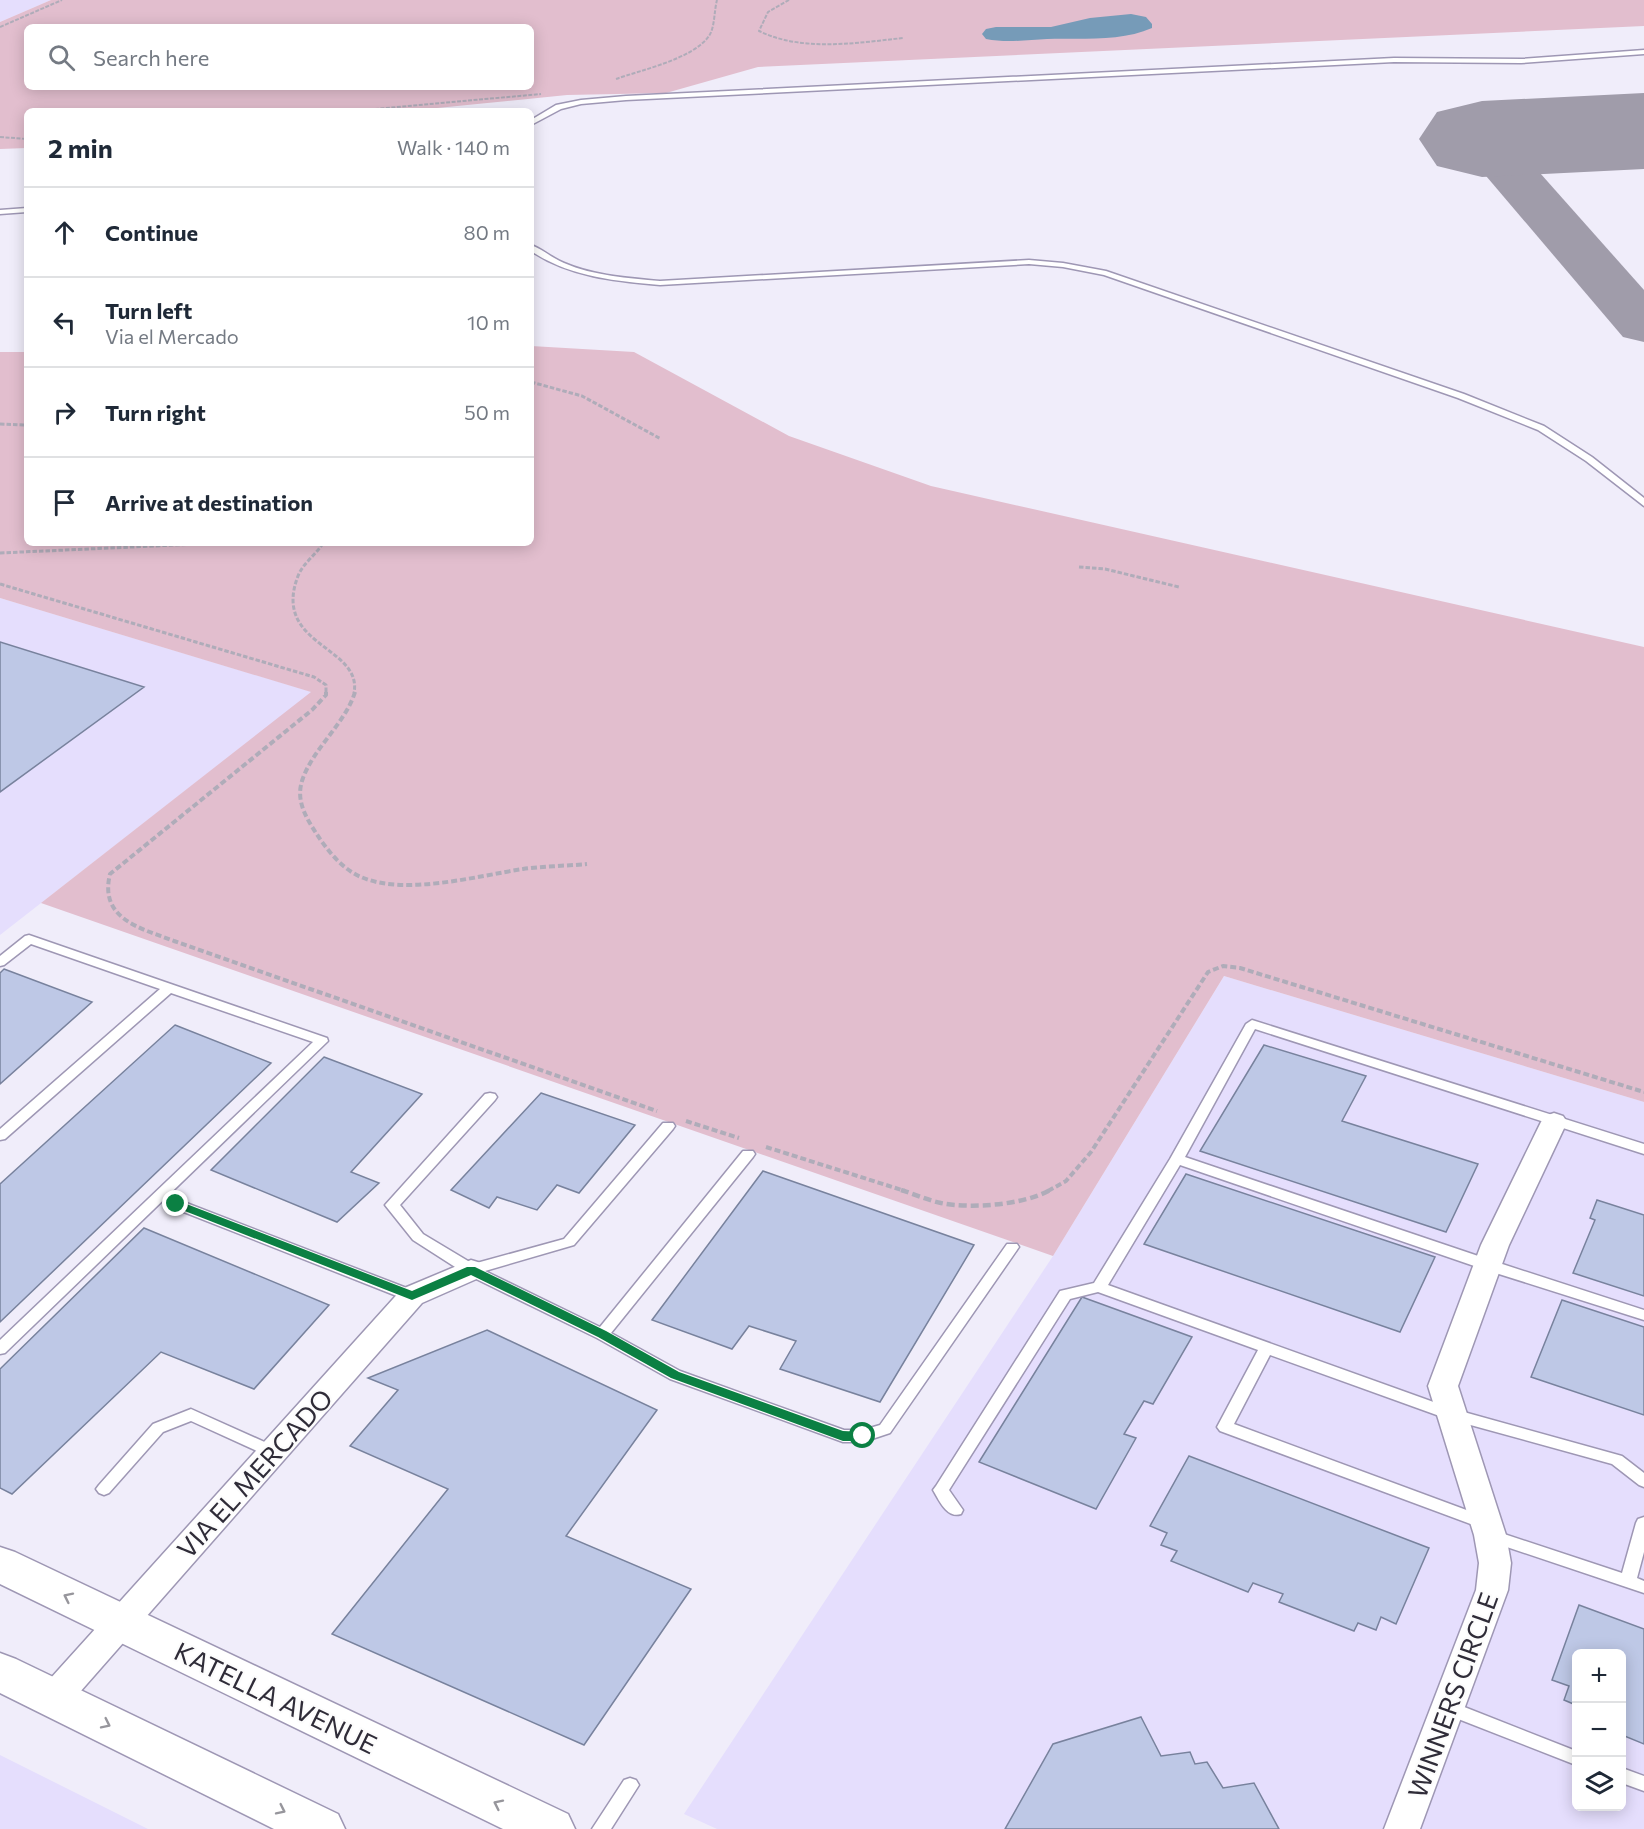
<!DOCTYPE html>
<meta charset="utf-8">
<style>
:root{--surface:#fff;--page:#f2f2f3;--text:#1f2937;--muted:#747a83;--line:#e0e1e3}
body{margin:0;font-family:Commissioner,sans-serif;background:var(--page);color:var(--text)}
.controls{position:absolute;right:18px;bottom:18px;display:grid;overflow:hidden;border-radius:9px;box-shadow:0 3px 15px #0003}
.controls button{width:54px;height:54px;display:grid;place-items:center;padding:0;border:0;border-bottom:2px solid var(--line);background:var(--surface);color:var(--text);font:30px sans-serif}
.stop{position:absolute;width:18px;height:18px;margin:-14px;border:4px solid #0b8043;border-radius:50%;background:#fff}
.stop.end{background:#0b8043;border-color:#fff;box-shadow:0 2px 6px #0008}
.list{margin:0;padding:0;list-style:none}
h2{display:flex;justify-content:space-between;align-items:center;height:78px;margin:0;padding:0 24px;font-size:26px}
h2 small{font-size:20px;font-weight:400;color:var(--muted)}
.list li{display:grid;grid-template-columns:39px 1fr auto;gap:18px;align-items:center;box-sizing:border-box;height:90px;padding:0 24px;border-top:2px solid var(--line)}
.list b{display:block;font-size:22px;white-space:nowrap}
.list p{margin:0;font-size:20px;white-space:nowrap;color:var(--muted)}
.list em{font-size:20px;font-style:normal;color:var(--muted)}
.icon{flex:none;width:33px;height:33px;fill:none;stroke:currentColor;stroke-width:2;stroke-linecap:round;stroke-linejoin:round}
.map{position:relative;flex:none;width:1644px;height:1829px;overflow:hidden}
.search{position:absolute;background:var(--surface);box-shadow:0 3px 15px #0003;left:24px;top:24px;width:510px;height:66px;display:flex;align-items:center;gap:15px;box-sizing:border-box;padding:0 21px;border-radius:9px;color:var(--muted);font-size:22px}
.panel{position:absolute;background:var(--surface);box-shadow:0 3px 15px #0003;left:24px;top:108px;width:510px;height:438px;border-radius:9px}
.map>svg:first-child{display:block}
.built{fill:#e5defd;fill-rule:evenodd}
.green{fill:#e2bece;fill-rule:evenodd}
.water{fill:#769bb8}
.lines{fill:none;stroke-linecap:round;stroke-linejoin:round}
.taxiway{fill:#a09caa;fill-rule:evenodd}
.runway{fill:#a09caa;fill-rule:evenodd}
.building{fill:#bec8e6;stroke:#78829d;stroke-width:1.5}
.lane-casing{stroke:#9e97b4;stroke-width:3}
.street-casing{stroke:#9e97b4;stroke-width:3}
.primary-casing{stroke:#9e97b4;stroke-width:3}
.path-far3{stroke:#afacb9;stroke-width:2;stroke-dasharray:4 1.5;stroke-linecap:butt}
.path-far2{stroke:#afacb9;stroke-width:3;stroke-dasharray:4.5 2;stroke-linecap:butt}
.path-far1{stroke:#afacb9;stroke-width:4;stroke-dasharray:6 3;stroke-linecap:butt}
.path{stroke:#afacb9;stroke-width:4.5;stroke-dasharray:8 4;stroke-linecap:butt}
.lane{fill:#fff;fill-rule:evenodd}
.street{fill:#fff;fill-rule:evenodd}
.primary{fill:#fff;fill-rule:evenodd}
.oneway{stroke:#97969c}
.route{fill:#0b8043}
.labels{text-anchor:middle;dominant-baseline:central;stroke-width:4.5;stroke-linejoin:round;paint-order:stroke}
.near-street-label{font-size:26px;fill:#2f2c38;stroke:#fcfcfc}
</style>
<div class="map">
<svg width="1644" height="1829" viewBox="0 0 1644 1829">
<rect width="100%" height="100%" fill="#f0edfa"/>
<!-- built -->
<path class="built" d="M0,0H51L0,22Z
M0,598L312,692L0,935Z
M1224,976L1644,1102V1829H717L684,1814L1053,1256ZM1576,1654H1622V1806H1576Z
M0,1755L148,1829H0Z"/>
<!-- green -->
<path class="green" d="M51,0H1644V26L758,67L666,93L567,95L407,111H27V148L0,149V22ZM27,27H531V87H27Z
M531,346L634,352L789,436L931,486L1644,647V1102L1224,976L1053,1256L41,903L311,692L0,598V352H27V543H531Z"/>
<!-- water -->
<path class="water" d="M1131,14L1146,17L1152,24V28C1121,42 1080,38 1047,39C1027,40 1006,43 986,39L982,34L986,29L996,27H1051L1090,18Z"/>
<g class="lines">
<!-- taxiway -->
<path class="taxiway" d="M1482,124L1500,128L1644,290V342L1623,337L1464,150L1457,139L1464,128Z"/>
<!-- runway -->
<path class="runway" d="M1644,93V169L1482,177L1437,166L1419,139L1437,112L1482,101Z"/>
</g>
<!-- building -->
<path class="building" d="M0,642L144,687L0,792Z
M4,969L92,1002L0,1084V973Z
M175,1025L271,1063L0,1322V1184Z
M1264,1045L1366,1076L1342,1121L1478,1164L1446,1232L1200,1151Z
M324,1057L422,1094L351,1172L379,1183L337,1222L211,1170Z
M541,1093L635,1125L579,1193L557,1185L537,1210L497,1197L489,1208L451,1190Z
M763,1171L974,1245L880,1402L780,1369L796,1341L749,1326L732,1349L652,1320Z
M1186,1174L1435,1257L1400,1332L1144,1244Z
M1597,1200L1644,1215V1296L1573,1273L1595,1220L1590,1218Z
M144,1228L329,1305L254,1389L161,1352L12,1494L0,1488V1369Z
M1082,1297L1192,1337L1153,1404L1144,1401L1124,1434L1136,1438L1096,1509L979,1462Z
M1562,1300L1644,1327V1415L1531,1377Z
M487,1330L657,1410L566,1536L691,1589L584,1745L332,1634L448,1489L350,1446L398,1390L368,1378Z
M1189,1456L1429,1548L1396,1624L1381,1617L1376,1630L1358,1623L1354,1631L1279,1602L1283,1594L1253,1583L1248,1592L1171,1561L1177,1551L1161,1545L1167,1533L1150,1526Z
M1579,1605L1644,1629V1744L1622,1735V1654H1576V1705L1564,1700L1569,1686L1552,1680Z
M1141,1717L1161,1756L1190,1752L1195,1764L1207,1762L1223,1788L1254,1783L1279,1829H1005L1053,1744Z"/>
<g class="lines">
<defs>
<path id="lane" d="M1644,50V54L1521,63L1394,62L626,100L581,104L561,109L531,125V120L556,105L581,100L626,96L1394,58L1521,59Z
M27,208V212L0,214V210Z
M531,245C542,249 552,258 564,263C594,276 628,278 660,281L1029,260L1063,263L1106,271L1464,394L1544,426L1592,457L1644,498V506L1586,461L1538,430L1458,398L1104,275L1063,267L1029,264L660,285C615,281 570,277 531,251Z
M29,935L327,1038L328,1041L5,1353L0,1354V1340L313,1042L171,993L5,1139L0,1140V1129L160,989L31,944L4,965L0,966V956L25,936Z
M1252,1020L1644,1144V1154L1255,1029L1185,1157L1493,1261L1644,1310V1320L1483,1269L1180,1165L1108,1285L1453,1409L1622,1456L1644,1473V1487L1639,1485L1612,1464L1445,1418L1270,1355L1234,1424L1488,1518L1490,1522L1488,1526L1482,1528L1476,1526L1220,1431L1217,1427L1258,1350L1098,1292L1070,1299L949,1490L963,1510L961,1514C947,1519 939,1500 933,1490L936,1486L1060,1291L1094,1283L1170,1159L1246,1024Z
M490,1093L495,1094L497,1097L495,1100L400,1205L423,1234L473,1264L564,1239L663,1123H673L675,1126L673,1129L574,1245L485,1271L600,1327L743,1151H753L755,1154L753,1157L611,1333L680,1371L844,1430H863L880,1425L1007,1244H1017L1019,1247L890,1433L863,1442H843L670,1379L597,1338L466,1274L413,1240L385,1205L485,1094Z
M176,1199L417,1292L419,1296L417,1300L412,1301L407,1300L171,1207L169,1204L171,1201Z
M191,1409L278,1448L281,1452L278,1456L273,1458L268,1456L191,1421L163,1432L109,1493L104,1495L99,1493L96,1489L99,1485L153,1424Z
M1644,1517V1552L1637,1578L1644,1581V1593L1486,1540L1484,1536L1486,1532L1492,1530L1622,1573L1636,1523L1638,1519Z
M1449,1701L1576,1751V1765L1443,1713L1441,1708L1443,1703Z
M1622,1768L1644,1776V1791L1622,1783Z
M630,1778L636,1780L639,1785L611,1829H592L624,1780Z"/>
<path id="street" d="M1554,1113L1563,1116L1567,1122L1509,1245L1458,1386L1506,1535L1511,1563L1508,1590L1420,1829H1384L1476,1590L1479,1563L1474,1535L1428,1386L1481,1245L1541,1122L1545,1116Z
M471,1260L481,1263L485,1270L481,1277L422,1303L65,1709L53,1713L41,1709L36,1699L41,1689L402,1289Z"/>
<path id="primary" d="M0,1547L15,1552L568,1814L575,1829H503L0,1584Z
M0,1653L16,1659L338,1814L345,1829H274L0,1693Z"/>
</defs>
<!-- lane casing -->
<use href="#lane" class="lane-casing"/>
<!-- street casing -->
<use href="#street" class="street-casing"/>
<!-- primary casing -->
<use href="#primary" class="primary-casing"/>
<!-- path-far3 -->
<path class="path-far3" d="M789,0L768,12L759,31C802,52 857,43 903,38
M0,27L62,0
M616,79C641,70 693,59 709,36C715,27 714,11 717,0
M353,111L541,94
M0,137L27,139"/>
<!-- path-far2 -->
<path class="path-far2" d="M531,382L582,396L661,439
M0,424L27,425
M323,543C316,555 303,563 298,576C271,646 363,646 354,693
M0,553L220,543
M1079,567L1105,569L1179,587
M0,584L314,677L326,685V693"/>
<!-- path-far1 -->
<path class="path-far1" d="M326,692V695L312,710L110,874C99,919 140,928 174,941L657,1111
M355,692C346,722 314,748 303,778C295,799 305,816 316,833C327,850 342,869 361,877C405,896 477,876 523,869C544,866 566,866 587,864
M686,1121L739,1138
M766,1147L905,1191
M1048,1191L1066,1181L1091,1152L1208,972L1223,966L1240,968L1644,1092"/>
<!-- path -->
<path class="path" d="M901,1190C914,1194 927,1200 941,1203C971,1209 1024,1205 1050,1190"/>
<!-- lane -->
<use href="#lane" class="lane"/>
<!-- street -->
<use href="#street" class="street"/>
<!-- primary -->
<use href="#primary" class="primary"/>
</g>
<!-- one-way arrows -->
<defs><path id="oneway-chevron" d="M-2-3.5L2.5 0L-2 3.5" fill="none" stroke-width="1.6" stroke-linecap="round" stroke-linejoin="round" transform="scale(1.5)"/></defs>
<g class="oneway">
<use href="#oneway-chevron" transform="translate(68 1597) rotate(-154)"/>
<use href="#oneway-chevron" transform="translate(106 1724) rotate(26)"/>
<use href="#oneway-chevron" transform="translate(498 1804) rotate(-154)"/>
<use href="#oneway-chevron" transform="translate(281 1810) rotate(26)"/>
</g>
<!-- route -->
<path class="route" d="M176,1200L412,1291L467,1267H475L606,1331L679,1372L843,1431L863,1432L869,1436L863,1441H843L671,1378L598,1337L471,1275L412,1300L172,1206V1201Z"/>
<g class="labels">
<!-- near-street labels -->
<g class="near-street-label">
<text transform="translate(254 1473) rotate(-48)">VIA EL MERCADO</text>
<text transform="translate(1452 1695) rotate(-70)">WINNERS CIRCLE</text>
<text transform="translate(276 1697) rotate(26)">KATELLA AVENUE</text>
</g>
</g>
</svg>
<div class="controls">
<button>+</button>
<button>−</button>
<button><svg class="icon" aria-label="layers" viewBox="0 0 24 24"><path d="M12 4l9 5-9 5-9-5zM3 14l9 5 9-5"/></svg></button>
</div>
<div class="stop" style="left:863px;top:1436px"></div>
<div class="stop end" style="left:176px;top:1204px"></div>
<div class="search"><svg class="icon" aria-label="search" viewBox="0 0 24 24"><circle cx="10" cy="10" r="6"/><path d="M15 15l6 6"/></svg>Search here</div>
<section class="panel">
<h2>2 min<small>Walk · 140 m</small></h2>
<ul class="list">
<li><svg class="icon" aria-label="ahead" viewBox="0 0 24 24"><path d="M12 20V5M6 11l6-6 6 6"/></svg><div><b>Continue</b></div><em>80 m</em></li>
<li><svg class="icon" aria-label="left" viewBox="0 0 24 24"><path d="M17 20v-9H6M10 6l-5 5 5 5"/></svg><div><b>Turn left</b><p>Via el Mercado</p></div><em>10 m</em></li>
<li><svg class="icon" aria-label="right" viewBox="0 0 24 24"><path d="M7 20v-9h11M14 6l5 5-5 5"/></svg><div><b>Turn right</b></div><em>50 m</em></li>
<li><svg class="icon" aria-label="arrive" viewBox="0 0 24 24"><path d="M6 21V4h12l-3 4 3 4H6"/></svg><div><b>Arrive at destination</b></div></li>
</ul>
</section>
</div>
